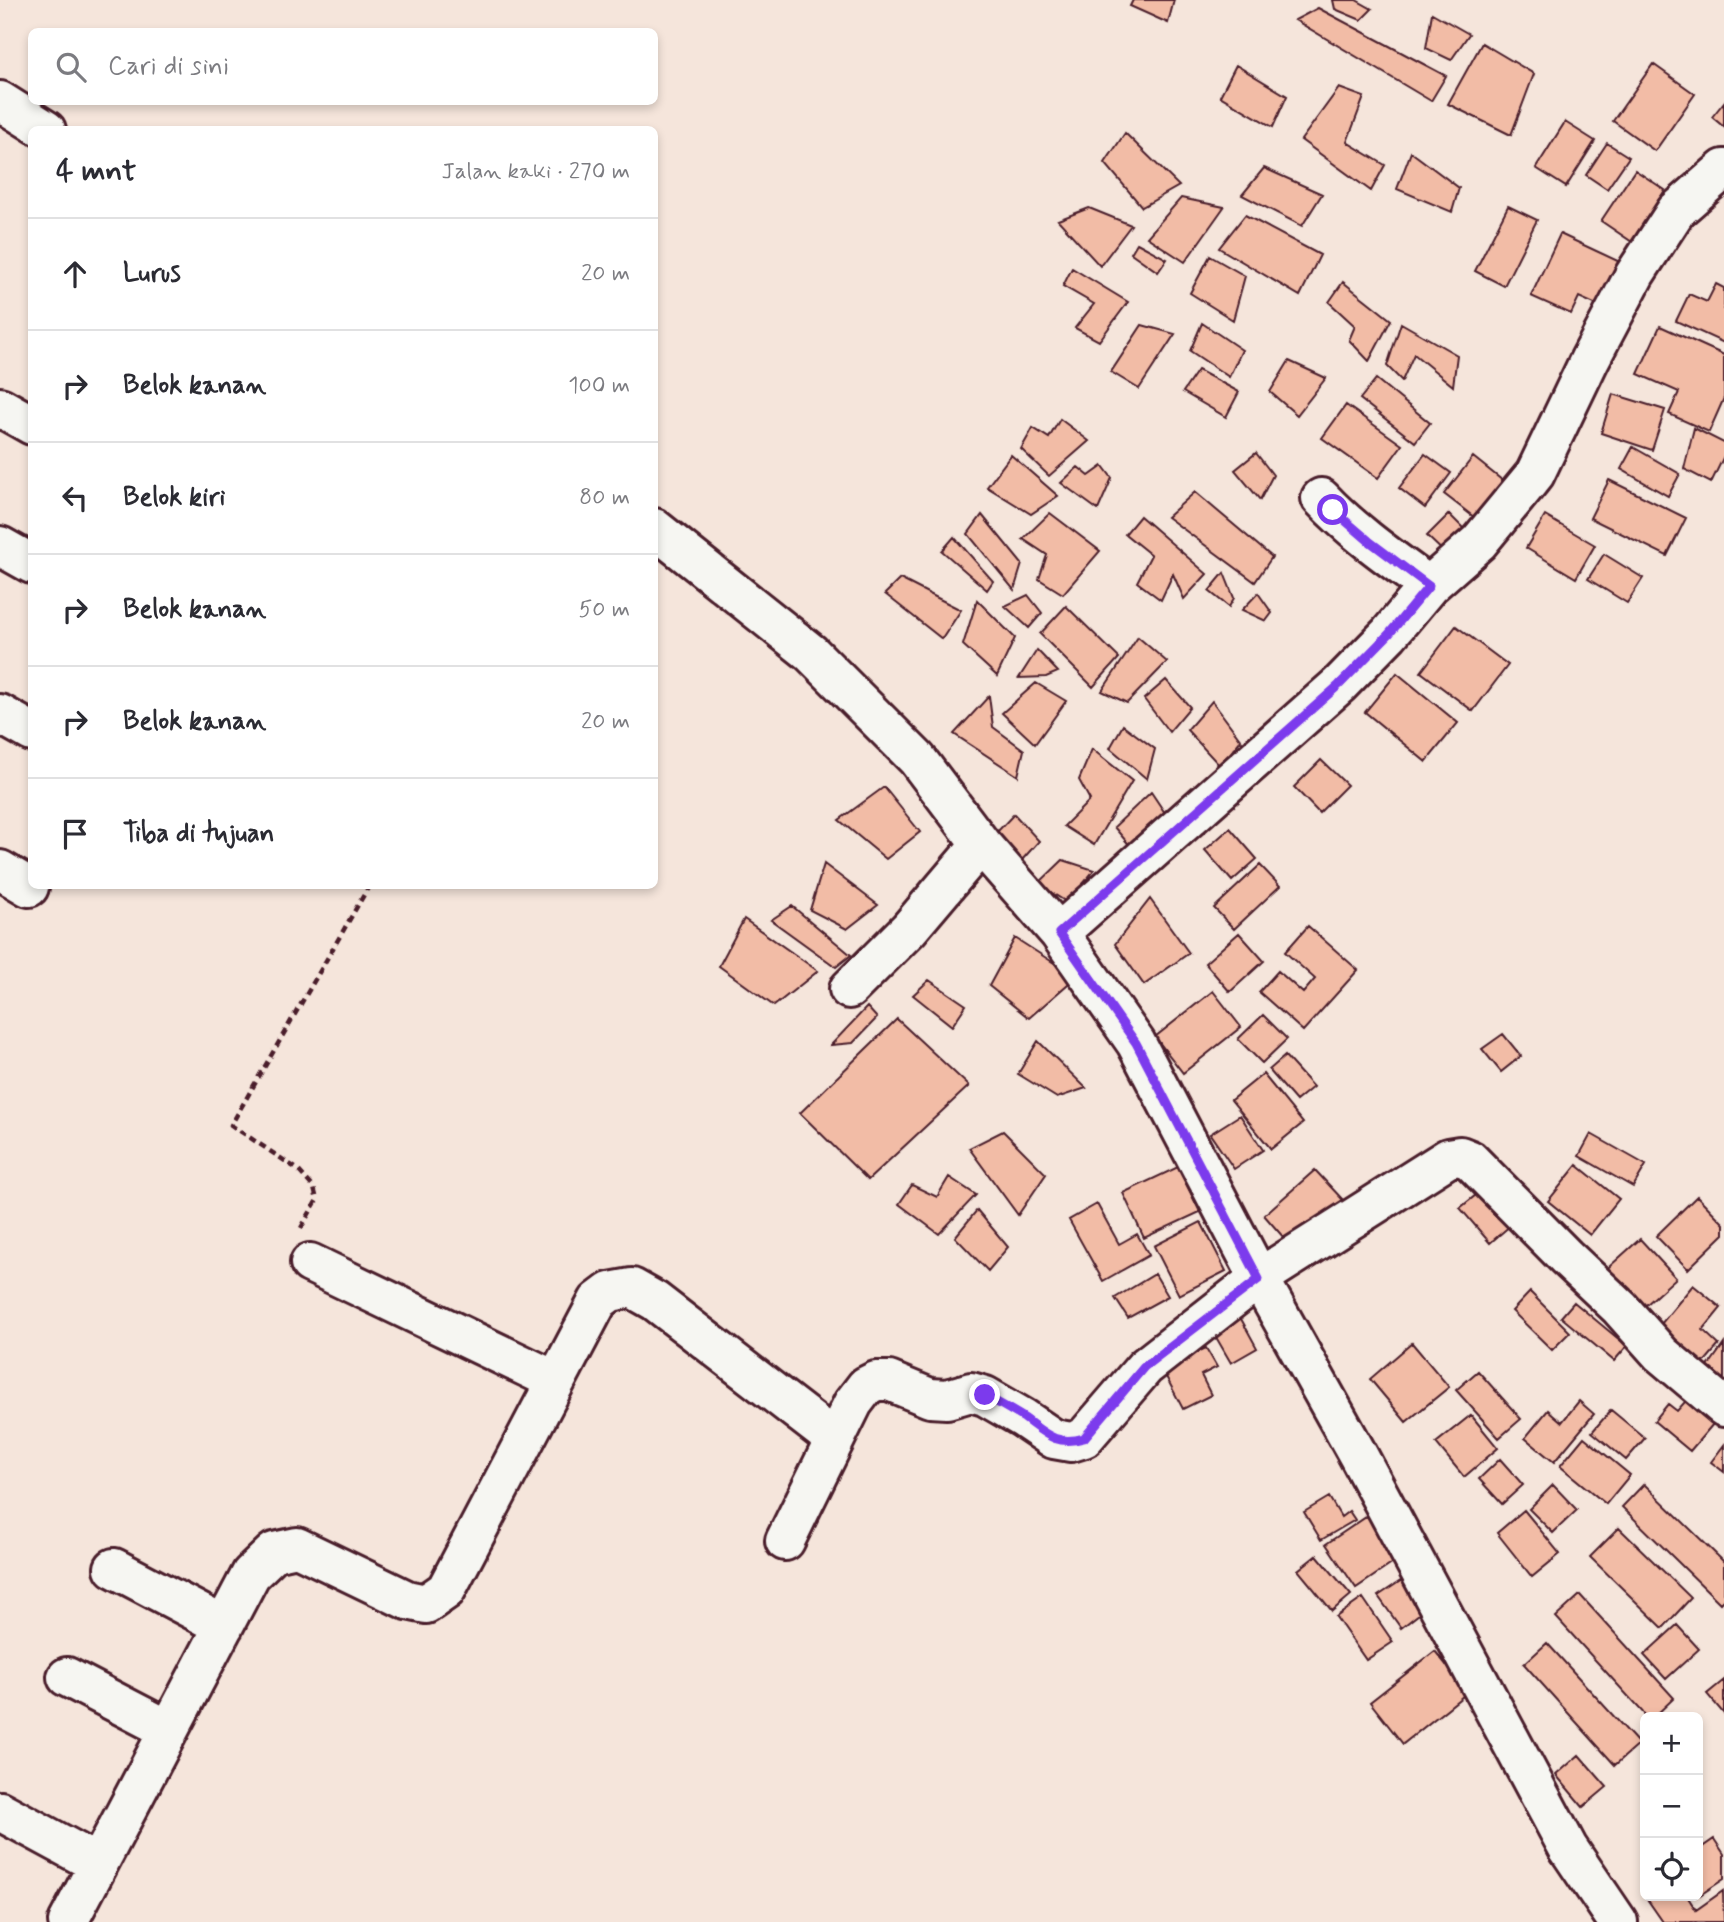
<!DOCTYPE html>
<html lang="id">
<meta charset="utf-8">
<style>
:root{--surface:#fff;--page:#f2f2f3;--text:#2b2b33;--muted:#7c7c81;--line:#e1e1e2}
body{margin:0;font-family:Mynerve,sans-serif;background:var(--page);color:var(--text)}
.controls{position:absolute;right:21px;bottom:21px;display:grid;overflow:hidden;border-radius:10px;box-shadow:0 4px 10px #0003}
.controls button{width:63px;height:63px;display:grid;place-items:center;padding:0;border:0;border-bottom:2px solid var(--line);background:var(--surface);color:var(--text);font:35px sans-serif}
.stop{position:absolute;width:21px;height:21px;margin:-16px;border:5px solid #7c3aed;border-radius:50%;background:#fff}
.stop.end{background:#7c3aed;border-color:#fff;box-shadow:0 2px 7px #0008}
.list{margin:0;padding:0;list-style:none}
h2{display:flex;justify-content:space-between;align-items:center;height:91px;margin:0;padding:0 28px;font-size:30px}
h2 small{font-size:23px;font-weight:400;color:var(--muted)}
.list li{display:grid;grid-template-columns:46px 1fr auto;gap:21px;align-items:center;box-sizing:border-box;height:112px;padding:0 28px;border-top:2px solid var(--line)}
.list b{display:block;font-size:26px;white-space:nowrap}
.list em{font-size:23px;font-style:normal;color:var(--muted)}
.icon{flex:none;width:38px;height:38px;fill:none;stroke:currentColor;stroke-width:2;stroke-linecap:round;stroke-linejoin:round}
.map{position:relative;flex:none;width:1724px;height:1922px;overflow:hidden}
.search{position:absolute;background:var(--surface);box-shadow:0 4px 10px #0003;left:28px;top:28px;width:630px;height:77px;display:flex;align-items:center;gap:18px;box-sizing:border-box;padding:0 24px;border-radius:10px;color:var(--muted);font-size:26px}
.panel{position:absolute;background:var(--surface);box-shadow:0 4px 10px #0003;left:28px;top:126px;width:630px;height:763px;border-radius:10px}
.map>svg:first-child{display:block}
.building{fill:#f2bca6;stroke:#4a1f2b;stroke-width:2}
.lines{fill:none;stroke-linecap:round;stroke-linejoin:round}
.minor-casing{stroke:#4a1f2b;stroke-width:44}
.path{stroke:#4a1f2b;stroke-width:4.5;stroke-dasharray:7 5;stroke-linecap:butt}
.minor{stroke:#f6f6f2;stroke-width:38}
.route{stroke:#7c3aed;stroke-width:9}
</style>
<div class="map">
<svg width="1724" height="1922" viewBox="0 0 1724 1922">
<rect width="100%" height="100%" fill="#f5e5db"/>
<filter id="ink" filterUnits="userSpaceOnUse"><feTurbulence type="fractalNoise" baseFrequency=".0143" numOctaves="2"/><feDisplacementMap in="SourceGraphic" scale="14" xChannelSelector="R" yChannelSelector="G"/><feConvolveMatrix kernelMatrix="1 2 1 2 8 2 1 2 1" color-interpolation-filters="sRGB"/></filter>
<g filter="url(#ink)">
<!-- building -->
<path class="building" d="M1133,0H1174L1168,23L1130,6Z
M1333,0H1356L1372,9L1361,20L1335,9Z
M1318,8L1446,76L1431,101L1295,20Z
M1432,13L1469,34L1451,60L1426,48Z
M1482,43L1534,74L1511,135L1448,104Z
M1653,64L1695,94L1655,151L1613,121Z
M1236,65L1287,96L1273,127L1220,96Z
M1339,88L1364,97L1347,142L1385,165L1371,191L1301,140Z
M1724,102V127L1712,117Z
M1565,122L1595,141L1566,187L1536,168Z
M1125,133L1179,186L1142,207L1105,163Z
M1607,143L1629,157L1607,189L1586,175Z
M1411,152L1459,188L1452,212L1397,189Z
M1264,168L1322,194L1302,226L1242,195Z
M1635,170L1665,190L1655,206L1668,215L1644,250L1601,221Z
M1181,198L1224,207L1185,262L1147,237Z
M1508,206L1537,220L1504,286L1475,271Z
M1089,208L1131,225L1100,266L1058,220Z
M1245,215L1320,255L1300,296L1219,248Z
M1560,234L1622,263L1601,307L1579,297L1571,314L1531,296Z
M1137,243L1167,259L1158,272L1131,253Z
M1210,256L1245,276L1233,320L1190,293Z
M1072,268L1128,302L1099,341L1075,328L1094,304L1063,286Z
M1343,282L1391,320L1369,361L1349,340L1355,326L1329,302Z
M1716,284L1724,288V343L1676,321L1689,294L1707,302Z
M1202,323L1242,350L1229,377L1190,351Z
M1401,323L1457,355L1453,386L1414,354L1402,381L1387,366Z
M1142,325L1175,334L1139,389L1111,372Z
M1660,326L1724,355V398L1709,432L1669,414L1679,392L1638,374Z
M1289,361L1326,378L1297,415L1270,392Z
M1198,370L1239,392L1226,417L1183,392Z
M1376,379L1430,423L1415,442L1360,399Z
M1613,394L1665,410L1652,450L1601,433Z
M1346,405L1402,445L1378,478L1322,438Z
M1060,419L1089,441L1049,476L1021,449L1033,428L1049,438Z
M1694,428L1724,443V456L1711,483L1684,469Z
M1633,447L1680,474L1668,496L1621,469Z
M1256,453L1273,475L1260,500L1235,470Z
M1425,454L1451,473L1425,508L1399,488Z
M1011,455L1058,496L1031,514L987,487Z
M1473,457L1508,485L1479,521L1444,494Z
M1103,466L1112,478L1098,510L1061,483L1078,467L1089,476Z
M1609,480L1686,518L1667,556L1590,518Z
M1195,492L1272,557L1255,582L1167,517Z
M1050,513L1100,551L1063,594L1039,579L1047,555L1023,539Z
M1449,514L1470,535L1449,557L1427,536Z
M982,515L1022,564L1014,590L968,534Z
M1140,516L1207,574L1184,599L1173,574L1161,600L1137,582L1151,555L1125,534Z
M1545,516L1595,545L1576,578L1526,548Z
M954,537L993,581L987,590L942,551Z
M1604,554L1643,578L1627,603L1588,579Z
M1224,573L1234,598L1229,607L1209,591Z
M900,579L961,610L942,639L885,594Z
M1258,593L1272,613L1266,621L1242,610Z
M1028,595L1042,613L1029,628L1005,606Z
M977,600L1015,638L997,676L963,645Z
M1066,606L1119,658L1093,687L1040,634Z
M1456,626L1508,665L1473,711L1421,672Z
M1138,637L1167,662L1127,703L1102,691Z
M1037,650L1058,672L1046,677L1019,678Z
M1397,673L1458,723L1426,762L1365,712Z
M1166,680L1190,707L1169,732L1144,699Z
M1036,683L1066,701L1035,744L1002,713Z
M989,696L993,727L1024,750L1018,776L954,734Z
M1212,701L1241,740L1220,766L1187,730Z
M1123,725L1155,749L1147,779L1110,748Z
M1092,749L1132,781L1094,845L1064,826L1090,800L1079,780Z
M1321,760L1347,785L1319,813L1294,787Z
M884,787L920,832L886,859L839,820Z
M1151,792L1169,819L1132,848L1114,827Z
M1014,814L1039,841L1022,860L996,833Z
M1230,828L1257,859L1232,881L1205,850Z
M1063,860L1094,870L1068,903L1038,884Z
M824,864L878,905L847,929L810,910Z
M1260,865L1280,886L1234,929L1214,908Z
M1150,899L1189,953L1144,985L1115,944Z
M792,906L851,955L836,967L771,920Z
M744,919L818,971L774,1006L719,966Z
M1308,926L1358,970L1303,1031L1259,992L1278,971L1303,993L1315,979L1285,952Z
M1239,933L1264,961L1230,992L1205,963Z
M1015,938L1076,977L1029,1018L989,986Z
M929,980L966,1005L952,1026L913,995Z
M1213,991L1241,1027L1183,1073L1155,1037Z
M867,1007L877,1018L853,1043L831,1045Z
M1263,1015L1287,1039L1262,1063L1238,1039Z
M897,1019L969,1086L868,1180L800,1113Z
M1503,1034L1521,1056L1501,1072L1482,1049Z
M1038,1041L1086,1088L1057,1098L1018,1074Z
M1285,1056L1313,1087L1296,1101L1269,1070Z
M1263,1074L1303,1123L1271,1149L1231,1100Z
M1240,1115L1263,1150L1234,1169L1210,1134Z
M1003,1131L1046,1174L1018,1215L969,1148Z
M1591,1134L1646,1165L1633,1187L1579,1156Z
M1577,1165L1619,1199L1590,1235L1548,1201Z
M1178,1167L1200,1212L1144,1238L1123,1193Z
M1315,1170L1343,1200L1291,1246L1264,1215Z
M949,1177L976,1195L939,1234L899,1204L912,1185L937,1197Z
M1481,1191L1511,1225L1490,1243L1460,1208Z
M1697,1196L1724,1224V1234L1688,1269L1656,1236Z
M1097,1204L1119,1244L1137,1234L1149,1255L1103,1281L1069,1220Z
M977,1210L1008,1247L988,1271L955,1237Z
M1201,1222L1226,1271L1179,1295L1154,1246Z
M1640,1239L1676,1278L1636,1314L1600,1275Z
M1155,1274L1168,1296L1128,1318L1115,1298Z
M1693,1285L1721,1308L1703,1330L1719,1345L1700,1367L1656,1330Z
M1530,1292L1570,1332L1552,1350L1512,1311Z
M1574,1302L1627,1346L1614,1361L1561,1317Z
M1240,1317L1257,1348L1231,1363L1213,1332Z
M1412,1343L1449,1387L1406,1422L1370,1379Z
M1724,1344V1390L1702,1375Z
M1206,1348L1217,1367L1201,1375L1211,1395L1183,1409L1162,1369Z
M1478,1371L1521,1419L1499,1438L1456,1390Z
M1692,1394L1719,1417L1690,1451L1654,1421L1668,1404L1677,1411Z
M1579,1401L1594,1414L1554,1462L1525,1438L1548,1410L1562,1422Z
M1611,1410L1645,1438L1626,1460L1592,1432Z
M1471,1415L1498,1448L1464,1477L1436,1443Z
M1584,1437L1630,1475L1606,1504L1560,1466Z
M1724,1445V1472L1711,1462Z
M1500,1459L1523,1485L1502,1504L1479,1479Z
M1644,1484L1724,1562V1599L1720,1603L1622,1507Z
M1553,1485L1577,1510L1553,1533L1529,1509Z
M1329,1497L1341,1517L1349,1511L1355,1520L1321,1540L1304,1512Z
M1524,1510L1560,1554L1532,1577L1497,1533Z
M1372,1513L1402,1557L1356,1588L1326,1544Z
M1619,1528L1691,1598L1663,1628L1590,1557Z
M1317,1555L1351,1595L1332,1611L1298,1570Z
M1402,1580L1424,1610L1401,1628L1378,1596Z
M1580,1595L1674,1698L1654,1717H1647L1556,1617Z
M1363,1598L1393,1642L1366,1660L1336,1617Z
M1677,1625L1699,1649L1666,1679L1644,1655Z
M1547,1643L1639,1744L1615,1765L1524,1664Z
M1435,1651L1468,1692L1403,1744L1370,1702Z
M1724,1680V1714L1707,1694Z
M1579,1755L1607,1787L1583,1807L1556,1775Z
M1714,1839L1724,1854V1879L1700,1895L1698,1891V1850Z
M1723,1891L1724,1922H1663L1645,1896H1687L1696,1910Z"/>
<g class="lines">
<defs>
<path id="minor" d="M0,101L46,130
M0,407L32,425
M1321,498C1353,532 1392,559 1429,586
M654,528L811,653L917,759L981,844L1059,933L1136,1043L1259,1278L1358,1455L1568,1848L1618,1922
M0,546L32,564
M0,714L32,732
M0,870L29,887
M1059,933L1339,685L1389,634L1429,586L1479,542L1535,474L1590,359L1635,274L1676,211L1724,169
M849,989L909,929L981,844
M310,1263L556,1381
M785,1541L853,1403L866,1386L876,1381H889L930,1398L947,1399L971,1392L985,1396L1023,1418L1054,1439L1071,1442L1084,1438L1145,1367L1259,1278L1448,1158L1460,1156L1470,1160L1566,1257L1620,1308L1661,1354L1724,1407
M114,1568L224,1626
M67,1677L169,1730
M0,1811L98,1864
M68,1922L251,1574L274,1552L297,1547L407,1600L426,1604L446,1590L598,1301L610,1292L632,1288L655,1301L834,1439"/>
</defs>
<!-- minor casing -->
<use href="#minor" class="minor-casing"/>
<!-- path -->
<path class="path" d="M301,1228L317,1200L314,1188L297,1169L231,1125L369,886"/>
<!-- minor -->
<use href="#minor" class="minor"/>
</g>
</g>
<g class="lines" filter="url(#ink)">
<!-- route -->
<path class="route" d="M985,1395C998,1403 1011,1410 1024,1418C1046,1434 1056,1446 1084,1438L1144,1367L1259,1279L1136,1043L1059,933L1339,685L1389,634L1429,586L1369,541L1333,510"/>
</g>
</svg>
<div class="controls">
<button>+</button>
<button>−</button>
<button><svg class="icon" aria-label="locate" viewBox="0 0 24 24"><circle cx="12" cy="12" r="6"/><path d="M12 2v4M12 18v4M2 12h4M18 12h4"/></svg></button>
</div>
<div class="stop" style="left:1333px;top:510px"></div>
<div class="stop end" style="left:985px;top:1395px"></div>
<div class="search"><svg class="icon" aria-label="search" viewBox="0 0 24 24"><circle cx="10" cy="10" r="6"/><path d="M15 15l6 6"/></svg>Cari di sini</div>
<section class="panel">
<h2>4 mnt<small>Jalan kaki · 270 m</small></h2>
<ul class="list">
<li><svg class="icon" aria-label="ahead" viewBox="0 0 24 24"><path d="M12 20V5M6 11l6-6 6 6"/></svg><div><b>Lurus</b></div><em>20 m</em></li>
<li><svg class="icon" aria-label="right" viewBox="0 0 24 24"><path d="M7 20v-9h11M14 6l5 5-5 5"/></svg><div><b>Belok kanan</b></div><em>100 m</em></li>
<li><svg class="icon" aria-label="left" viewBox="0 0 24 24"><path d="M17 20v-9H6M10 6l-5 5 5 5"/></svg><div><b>Belok kiri</b></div><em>80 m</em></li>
<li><svg class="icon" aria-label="right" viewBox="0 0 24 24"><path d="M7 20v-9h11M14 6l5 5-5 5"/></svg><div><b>Belok kanan</b></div><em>50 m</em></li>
<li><svg class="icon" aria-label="right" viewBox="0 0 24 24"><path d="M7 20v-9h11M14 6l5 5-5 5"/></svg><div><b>Belok kanan</b></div><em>20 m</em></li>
<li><svg class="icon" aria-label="arrive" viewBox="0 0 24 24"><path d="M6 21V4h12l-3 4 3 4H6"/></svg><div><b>Tiba di tujuan</b></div></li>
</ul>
</section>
</div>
